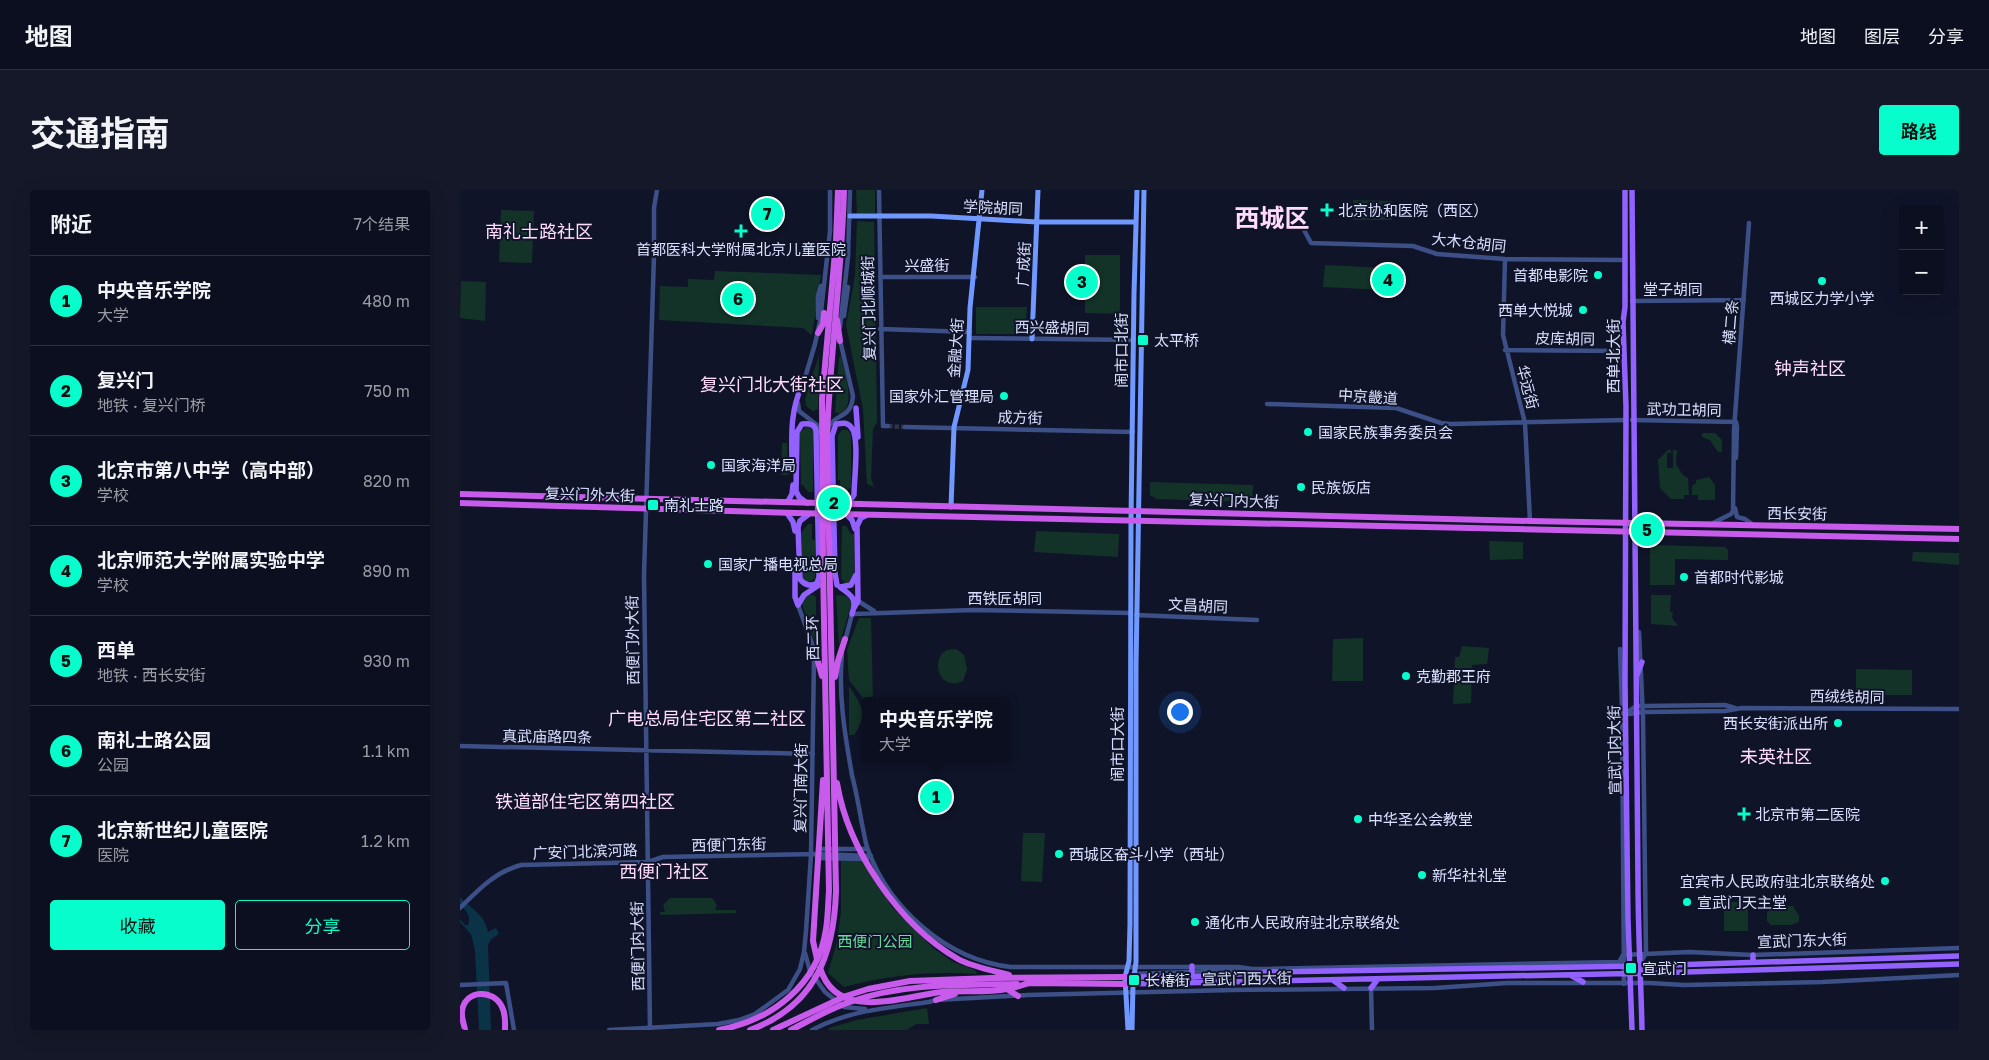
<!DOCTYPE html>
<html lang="zh">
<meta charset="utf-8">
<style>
:root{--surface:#0c0f1f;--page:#151828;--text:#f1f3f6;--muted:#9a9ca4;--line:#2c2f3d;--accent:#07fdcb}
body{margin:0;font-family:"Golos Text","Noto Sans SC",sans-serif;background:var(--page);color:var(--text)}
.controls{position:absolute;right:15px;top:15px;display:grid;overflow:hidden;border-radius:5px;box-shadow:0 5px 20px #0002}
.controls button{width:45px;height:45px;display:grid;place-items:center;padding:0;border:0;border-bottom:1px solid var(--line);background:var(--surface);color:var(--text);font:25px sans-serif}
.you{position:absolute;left:719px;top:521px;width:18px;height:18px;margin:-12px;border:4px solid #fff;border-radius:50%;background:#1a73e8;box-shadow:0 0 0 8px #1a73e833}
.badge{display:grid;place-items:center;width:32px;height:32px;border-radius:50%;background:var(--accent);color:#111;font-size:16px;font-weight:700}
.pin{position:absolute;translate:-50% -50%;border:2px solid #fff;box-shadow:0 1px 5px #0006}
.popup{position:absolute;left:402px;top:507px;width:148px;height:65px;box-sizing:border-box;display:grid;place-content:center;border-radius:5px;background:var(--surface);filter:drop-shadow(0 1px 4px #0005);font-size:16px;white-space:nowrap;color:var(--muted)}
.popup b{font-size:19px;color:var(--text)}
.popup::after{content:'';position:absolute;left:50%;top:100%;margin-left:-10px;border:10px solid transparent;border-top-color:var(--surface)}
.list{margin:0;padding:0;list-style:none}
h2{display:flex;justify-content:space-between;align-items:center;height:65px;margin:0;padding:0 20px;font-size:21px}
h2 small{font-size:16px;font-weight:400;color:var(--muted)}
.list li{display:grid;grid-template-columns:32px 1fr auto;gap:15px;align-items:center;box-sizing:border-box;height:90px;padding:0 20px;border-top:1px solid var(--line)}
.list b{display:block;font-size:19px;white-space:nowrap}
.list p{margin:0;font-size:16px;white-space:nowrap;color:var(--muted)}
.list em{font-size:16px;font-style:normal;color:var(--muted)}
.actions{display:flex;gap:10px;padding:15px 20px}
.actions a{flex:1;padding:11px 0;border:1px solid var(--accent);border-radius:5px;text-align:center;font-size:18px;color:var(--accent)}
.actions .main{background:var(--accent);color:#111}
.map{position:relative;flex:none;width:1499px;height:840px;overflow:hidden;border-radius:5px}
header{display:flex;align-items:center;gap:30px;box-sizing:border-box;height:70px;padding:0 25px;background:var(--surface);border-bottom:1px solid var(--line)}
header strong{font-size:24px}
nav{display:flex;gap:28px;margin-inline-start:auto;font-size:18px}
.intro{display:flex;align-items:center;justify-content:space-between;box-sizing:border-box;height:120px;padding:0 30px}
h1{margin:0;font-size:35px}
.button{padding:12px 22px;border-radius:5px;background:var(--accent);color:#111;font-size:18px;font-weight:700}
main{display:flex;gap:30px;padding:0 30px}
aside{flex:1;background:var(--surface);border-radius:5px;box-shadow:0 5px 20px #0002}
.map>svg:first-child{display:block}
.green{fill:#133328}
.water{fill:#0b3347}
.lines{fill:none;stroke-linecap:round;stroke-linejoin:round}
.tertiary-tunnel{stroke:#2e3349;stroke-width:4.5;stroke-dasharray:4.5 2;stroke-linecap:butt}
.tertiary{stroke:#3c5087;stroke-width:4.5}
.secondary{stroke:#7198fe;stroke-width:5}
.primary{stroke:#9361fd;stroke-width:5.5}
.trunk{stroke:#c85beb;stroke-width:6}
.poi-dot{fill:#07fdcb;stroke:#101429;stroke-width:2}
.labels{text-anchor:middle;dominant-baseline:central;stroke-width:4;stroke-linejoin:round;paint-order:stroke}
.street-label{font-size:15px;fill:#d9e0ff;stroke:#101429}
.poi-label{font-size:15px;fill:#d9e0ff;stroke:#101429;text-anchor:start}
.park-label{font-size:15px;fill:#64df9b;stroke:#101429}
.quarter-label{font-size:18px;fill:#ffdbfc;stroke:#101429}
.town-label{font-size:25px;font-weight:bold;fill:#ffdbfc;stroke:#101429}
</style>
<header>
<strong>地图</strong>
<nav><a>地图</a><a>图层</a><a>分享</a></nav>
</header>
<div class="intro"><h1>交通指南</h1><a class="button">路线</a></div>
<main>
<aside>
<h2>附近<small>7个结果</small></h2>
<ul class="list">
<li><span class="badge">1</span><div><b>中央音乐学院</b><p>大学</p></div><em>480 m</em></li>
<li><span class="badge">2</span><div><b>复兴门</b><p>地铁 · 复兴门桥</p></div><em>750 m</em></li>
<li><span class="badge">3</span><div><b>北京市第八中学（高中部）</b><p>学校</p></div><em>820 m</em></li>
<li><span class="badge">4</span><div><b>北京师范大学附属实验中学</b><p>学校</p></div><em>890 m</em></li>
<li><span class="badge">5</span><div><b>西单</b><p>地铁 · 西长安街</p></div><em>930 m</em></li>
<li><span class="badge">6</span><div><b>南礼士路公园</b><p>公园</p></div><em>1.1 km</em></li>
<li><span class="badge">7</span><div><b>北京新世纪儿童医院</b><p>医院</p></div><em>1.2 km</em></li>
</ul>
<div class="actions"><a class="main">收藏</a><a>分享</a></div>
</aside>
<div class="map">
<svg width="1499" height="840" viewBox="0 0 1499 840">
<rect width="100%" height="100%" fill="#101429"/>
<!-- green -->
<path class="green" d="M396,0H415V23L397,24Z
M893,10L932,11V30H893Z
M41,20L74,21L72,73L39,72Z
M397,31L414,32L417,232L413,239L411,288L414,297L407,294L403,219L386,135L395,86Z
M625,65H660V124L625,123Z
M865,75L926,78L925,100L863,97Z
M255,81L361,85L352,145L343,138L199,130L200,96L228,97V89L254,90Z
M1,91L26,92L25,131L0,128Z
M516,117H567L565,144H516Z
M359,165L358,219L353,221L346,216L345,209Z
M381,166C384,181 397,216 380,224L375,222L379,167Z
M346,237H349L353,241V302H348L343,295H341L340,242Z
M382,240H388L391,245V297L383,305V302H380V290H378V245Z
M1242,243H1255L1262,250V262H1258L1250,250L1242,247Z
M322,253H327L328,285H321Z
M1208,260H1211V263H1207V278H1213V260H1217L1216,274L1222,284L1228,288L1229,305H1224V309H1211L1200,298L1198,270Z
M1249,287L1255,295V310H1238V305H1232V296L1236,293V290Z
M690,292L793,295L792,312L697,309L690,305Z
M348,334H352V349L355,350V388L352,391L347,392L343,390L341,343Z
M382,336H386L391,344H394V388L393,391L386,394L381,388Z
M576,341L659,344L658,367L574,362Z
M1029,351L1063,352V369L1030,370Z
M1193,355L1265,357L1268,360V370L1215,369V395H1190V358Z
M1453,362L1499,363V375L1452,371Z
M346,405H353L356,407V456L342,414Z
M376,405L386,406L392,412L379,456Z
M1191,405H1211L1210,422H1213L1212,428L1218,436L1191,434Z
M399,428H411L413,511H406V512L389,490L387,460Z
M903,448V491H872L873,449Z
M1002,456L1029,458L1027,474L1012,475L1011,513L993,514L995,467H999Z
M496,459L504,465L507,479L503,491C478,502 472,470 484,462C488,459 491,460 496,459Z
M1396,479L1452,480V505H1396Z
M389,496C402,516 408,523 394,545H389Z
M563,643H585L582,692L561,691Z
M381,670L405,671L432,717L473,758L493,772L515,780L517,784C470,781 429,785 384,797L368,783L377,752L381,722Z
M210,708H252L257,715L255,720H276V723L200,725V722H205L203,715Z
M1264,712H1288V741H1264Z
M1333,716L1339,726V732L1331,735H1311L1307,731V723L1312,717Z
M467,818L469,834H456L447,840H368L369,838L397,830Z"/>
<!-- water -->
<path class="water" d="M0,707C12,720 24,723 28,742L36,738L39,744L31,749L28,755L31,840H19L15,760L11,744L0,732V729L5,735H8C12,726 5,720 0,714Z"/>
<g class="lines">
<!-- tertiary-tunnel -->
<path class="tertiary-tunnel" d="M428,236L445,237"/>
<!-- tertiary -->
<path class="tertiary" d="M419,0L423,236H428
M843,38L851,53L953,56L977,64L1045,69L1165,70
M1045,69L1043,145L1065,233L1070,331
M420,87H515
M1172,111L1284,110
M384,126L388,97
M358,128V106L361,96
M380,137L388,67L390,0
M420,139L510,142
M510,148L674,150
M1045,160L1164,161
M342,198L355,154L360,131L370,41V0
M338,213L339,221L357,235L361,244
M807,214L936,218L981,233L991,234L1165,230
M1172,230L1276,232
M1276,232L1277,237L1276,268
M445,237L673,242
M368,239C375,222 391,230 393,206L380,150
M1275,318L1277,327L1285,329L1292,334
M1253,333L1271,324L1273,321L1274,240L1289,33
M398,411L414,421
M338,415L354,459
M676,425L797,430
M1179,442L1183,526L1186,763L1181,772
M385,451L392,424L513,420L671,423
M1160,459L1162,519L1164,794
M382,464C378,504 385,546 392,585C396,601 399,617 402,634C404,642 405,652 408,660C430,719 487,770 551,777H778L793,779L1159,772
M1166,523L1176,516H1183L1265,515L1275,518
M1162,525L1183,522L1265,521L1282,518L1499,519
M0,556L353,564
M358,659H407
M357,668L407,669
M0,718C19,699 35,682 61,675L188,672L203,667L357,664L411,666
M345,763L350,781L365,802L384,817L405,819
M1159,772L1163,765L1229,762L1293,765L1499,758
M673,784L787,780
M0,795L46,793L54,840
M911,798L912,840
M149,840L258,834L279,830L295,824L328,800L340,779L344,762L346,741L351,665L354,467
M190,840L184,385L194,65V18L197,0
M352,840C390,820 427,818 469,812L476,810L568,805L772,800L975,798L1047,793H1190L1224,795L1362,792L1499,785"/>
<!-- secondary -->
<path class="secondary" d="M390,26H471L577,32H676
M572,149L578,0
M491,317L494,237L508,180L510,118L522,0
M668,840L665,787L669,771L670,734L671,330L674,104L677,0
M672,840L673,794L676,772V476L684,0"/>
<!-- primary -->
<path class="primary" d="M1165,0V117L1163,132L1166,217L1165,493L1168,730L1172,840
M1172,0C1174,231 1175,462 1178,692C1178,742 1181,791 1182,840
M396,218L398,247
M332,279C332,247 329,225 342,195
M325,312L328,311L332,304L333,295
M347,313L339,307L336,301L337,242L342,234C349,233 355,234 356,241L359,387L357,393C351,397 344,395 340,389L338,337L340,331L349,324
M327,323L333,332L335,341
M386,324L392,330L395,339
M335,380V407L338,415
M377,395L375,383L372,246L376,234C382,233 387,232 391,237C400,246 394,290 394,305L389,312L385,313
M380,397L391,395L396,385
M381,398C393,406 397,410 392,424
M338,415L344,405L359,395
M394,418L398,411L397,336L401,328L407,325
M1177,485L1182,472
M1293,765V772
M1112,786L1123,792
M665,787H732L809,782L1180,776L1499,766
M732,787V776
M874,791L884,798
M666,794L1191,783L1499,774
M911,798L918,789"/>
<!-- trunk -->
<path class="trunk" d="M377,130L380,151
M358,143L363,134L364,123
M0,304L1070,331L1499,339
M0,313L335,323L1499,349
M354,458L362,486
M375,487L378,471L385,449
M377,593C388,660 439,735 498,769C510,776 534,781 549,785
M357,769L353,751L363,590
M360,778C377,833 443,806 482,802C503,800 526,803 547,799C555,798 562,795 569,793
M567,793L666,794
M547,799L558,806
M476,810L495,804
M5,840C4,834 1,827 2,821C5,799 34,799 42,817C46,824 45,833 45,840
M259,840C312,830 358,795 366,739C368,727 368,714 369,701L363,376L362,209L376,51L378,0
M290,840C355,816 374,765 376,701L367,246C370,164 382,82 384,0
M313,840L386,806L408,799L450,791L532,788L665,787
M331,840C350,830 369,819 390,812C442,793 502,795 557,794"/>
</g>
<!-- markers -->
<g class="poi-dot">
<path d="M864.5 12.5h5v5h5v5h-5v5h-5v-5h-5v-5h5z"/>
<path d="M278.5 33.5h5v5h5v5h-5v5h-5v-5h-5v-5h5z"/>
<circle cx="1138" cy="85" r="5"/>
<circle cx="1362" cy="91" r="5"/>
<circle cx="1123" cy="120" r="5"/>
<rect x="677" y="144" width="12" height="12" rx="2.5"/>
<circle cx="544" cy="206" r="5"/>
<circle cx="848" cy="242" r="5"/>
<circle cx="251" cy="275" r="5"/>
<circle cx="841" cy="297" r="5"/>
<rect x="187" y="309" width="12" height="12" rx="2.5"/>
<circle cx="248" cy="374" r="5"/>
<circle cx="1224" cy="387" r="5"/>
<circle cx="946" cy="486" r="5"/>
<circle cx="1378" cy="533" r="5"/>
<path d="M1281.5 616.5h5v5h5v5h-5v5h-5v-5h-5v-5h5z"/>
<circle cx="898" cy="629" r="5"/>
<circle cx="599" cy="664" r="5"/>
<circle cx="962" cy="685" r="5"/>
<circle cx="1425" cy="691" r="5"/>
<circle cx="1227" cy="712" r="5"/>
<circle cx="735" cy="732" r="5"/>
<rect x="1165" y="772" width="12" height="12" rx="2.5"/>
<rect x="668" y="784" width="12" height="12" rx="2.5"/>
</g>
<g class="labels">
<!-- street labels -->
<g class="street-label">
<text transform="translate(533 17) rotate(3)">学院胡同</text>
<text transform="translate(1009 52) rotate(6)">大木仓胡同</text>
<text transform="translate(563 74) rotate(-87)">广成街</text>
<text x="467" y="75">兴盛街</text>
<text x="1213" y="99">堂子胡同</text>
<text transform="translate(408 118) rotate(-91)">复兴门北顺城街</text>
<text transform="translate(1270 132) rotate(-85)">横二条</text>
<text transform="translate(592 137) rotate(1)">西兴盛胡同</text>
<text transform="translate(1105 148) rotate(1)">皮库胡同</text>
<text transform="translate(495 158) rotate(-86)">金融大街</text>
<text transform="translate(661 160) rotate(-90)">闹市口北街</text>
<text transform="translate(1153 166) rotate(-90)">西单北大街</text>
<text transform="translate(1068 197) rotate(75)">华远街</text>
<text transform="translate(908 206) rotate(4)">中京畿道</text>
<text transform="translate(1224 219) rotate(1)">武功卫胡同</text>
<text transform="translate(560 227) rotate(1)">成方街</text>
<text transform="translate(130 304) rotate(2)">复兴门外大街</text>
<text transform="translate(774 310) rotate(2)">复兴门内大街</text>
<text transform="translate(1337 323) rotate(1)">西长安街</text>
<text x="545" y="408">西铁匠胡同</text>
<text transform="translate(738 415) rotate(3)">文昌胡同</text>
<text transform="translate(352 448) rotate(-91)">西二环</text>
<text transform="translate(172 450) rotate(-91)">西便门外大街</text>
<text transform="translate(1387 506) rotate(1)">西绒线胡同</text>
<text transform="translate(87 546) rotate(1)">真武庙路四条</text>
<text transform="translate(657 554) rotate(-90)">闹市口大街</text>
<text transform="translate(1154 560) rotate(-91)">宣武门内大街</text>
<text transform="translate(340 598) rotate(-89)">复兴门南大街</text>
<text transform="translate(269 654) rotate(-1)">西便门东街</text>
<text transform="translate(125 661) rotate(-2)">广安门北滨河路</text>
<text transform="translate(1342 750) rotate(-2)">宣武门东大街</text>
<text transform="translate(177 756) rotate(-91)">西便门内大街</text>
<text transform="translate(787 788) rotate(-1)">宣武门西大街</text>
</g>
<!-- poi labels -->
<g class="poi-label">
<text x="878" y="20">北京协和医院（西区）</text>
<text x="281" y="59" text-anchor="middle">首都医科大学附属北京儿童医院</text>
<text x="1128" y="85" text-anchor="end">首都电影院</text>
<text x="1362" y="108" text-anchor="middle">西城区力学小学</text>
<text x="1113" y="120" text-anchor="end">西单大悦城</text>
<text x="694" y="150">太平桥</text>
<text x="534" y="206" text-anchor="end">国家外汇管理局</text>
<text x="858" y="242">国家民族事务委员会</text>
<text x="261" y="275">国家海洋局</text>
<text x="851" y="297">民族饭店</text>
<text x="204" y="315">南礼士路</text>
<text x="258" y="374">国家广播电视总局</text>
<text x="1234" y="387">首都时代影城</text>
<text x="956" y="486">克勤郡王府</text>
<text x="1368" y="533" text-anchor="end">西长安街派出所</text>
<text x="1295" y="624">北京市第二医院</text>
<text x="908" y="629">中华圣公会教堂</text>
<text x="609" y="664">西城区奋斗小学（西址）</text>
<text x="972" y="685">新华社礼堂</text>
<text x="1415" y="691" text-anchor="end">宜宾市人民政府驻北京联络处</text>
<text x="1237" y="712">宣武门天主堂</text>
<text x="745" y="732">通化市人民政府驻北京联络处</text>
<text x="1182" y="778">宣武门</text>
<text x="685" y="790">长椿街</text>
</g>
<!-- park labels -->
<g class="park-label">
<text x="415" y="751">西便门公园</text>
</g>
<!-- quarter labels -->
<g class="quarter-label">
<text x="79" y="41">南礼士路社区</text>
<text x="1350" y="178">钟声社区</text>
<text x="312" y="194">复兴门北大街社区</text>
<text x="247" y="528">广电总局住宅区第二社区</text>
<text x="1316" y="566">未英社区</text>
<text x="125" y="611">铁道部住宅区第四社区</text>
<text x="204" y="681">西便门社区</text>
</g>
<!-- town labels -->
<g class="town-label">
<text x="812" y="27">西城区</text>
</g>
</g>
</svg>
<div class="controls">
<button>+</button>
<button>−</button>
</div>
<div class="you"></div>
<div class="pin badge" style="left:476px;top:607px">1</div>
<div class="popup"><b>中央音乐学院</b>大学</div>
<div class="pin badge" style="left:374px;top:313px">2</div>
<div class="pin badge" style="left:622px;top:92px">3</div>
<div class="pin badge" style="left:928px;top:90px">4</div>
<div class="pin badge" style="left:1187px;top:340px">5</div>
<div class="pin badge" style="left:278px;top:109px">6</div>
<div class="pin badge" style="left:307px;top:24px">7</div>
</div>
</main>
